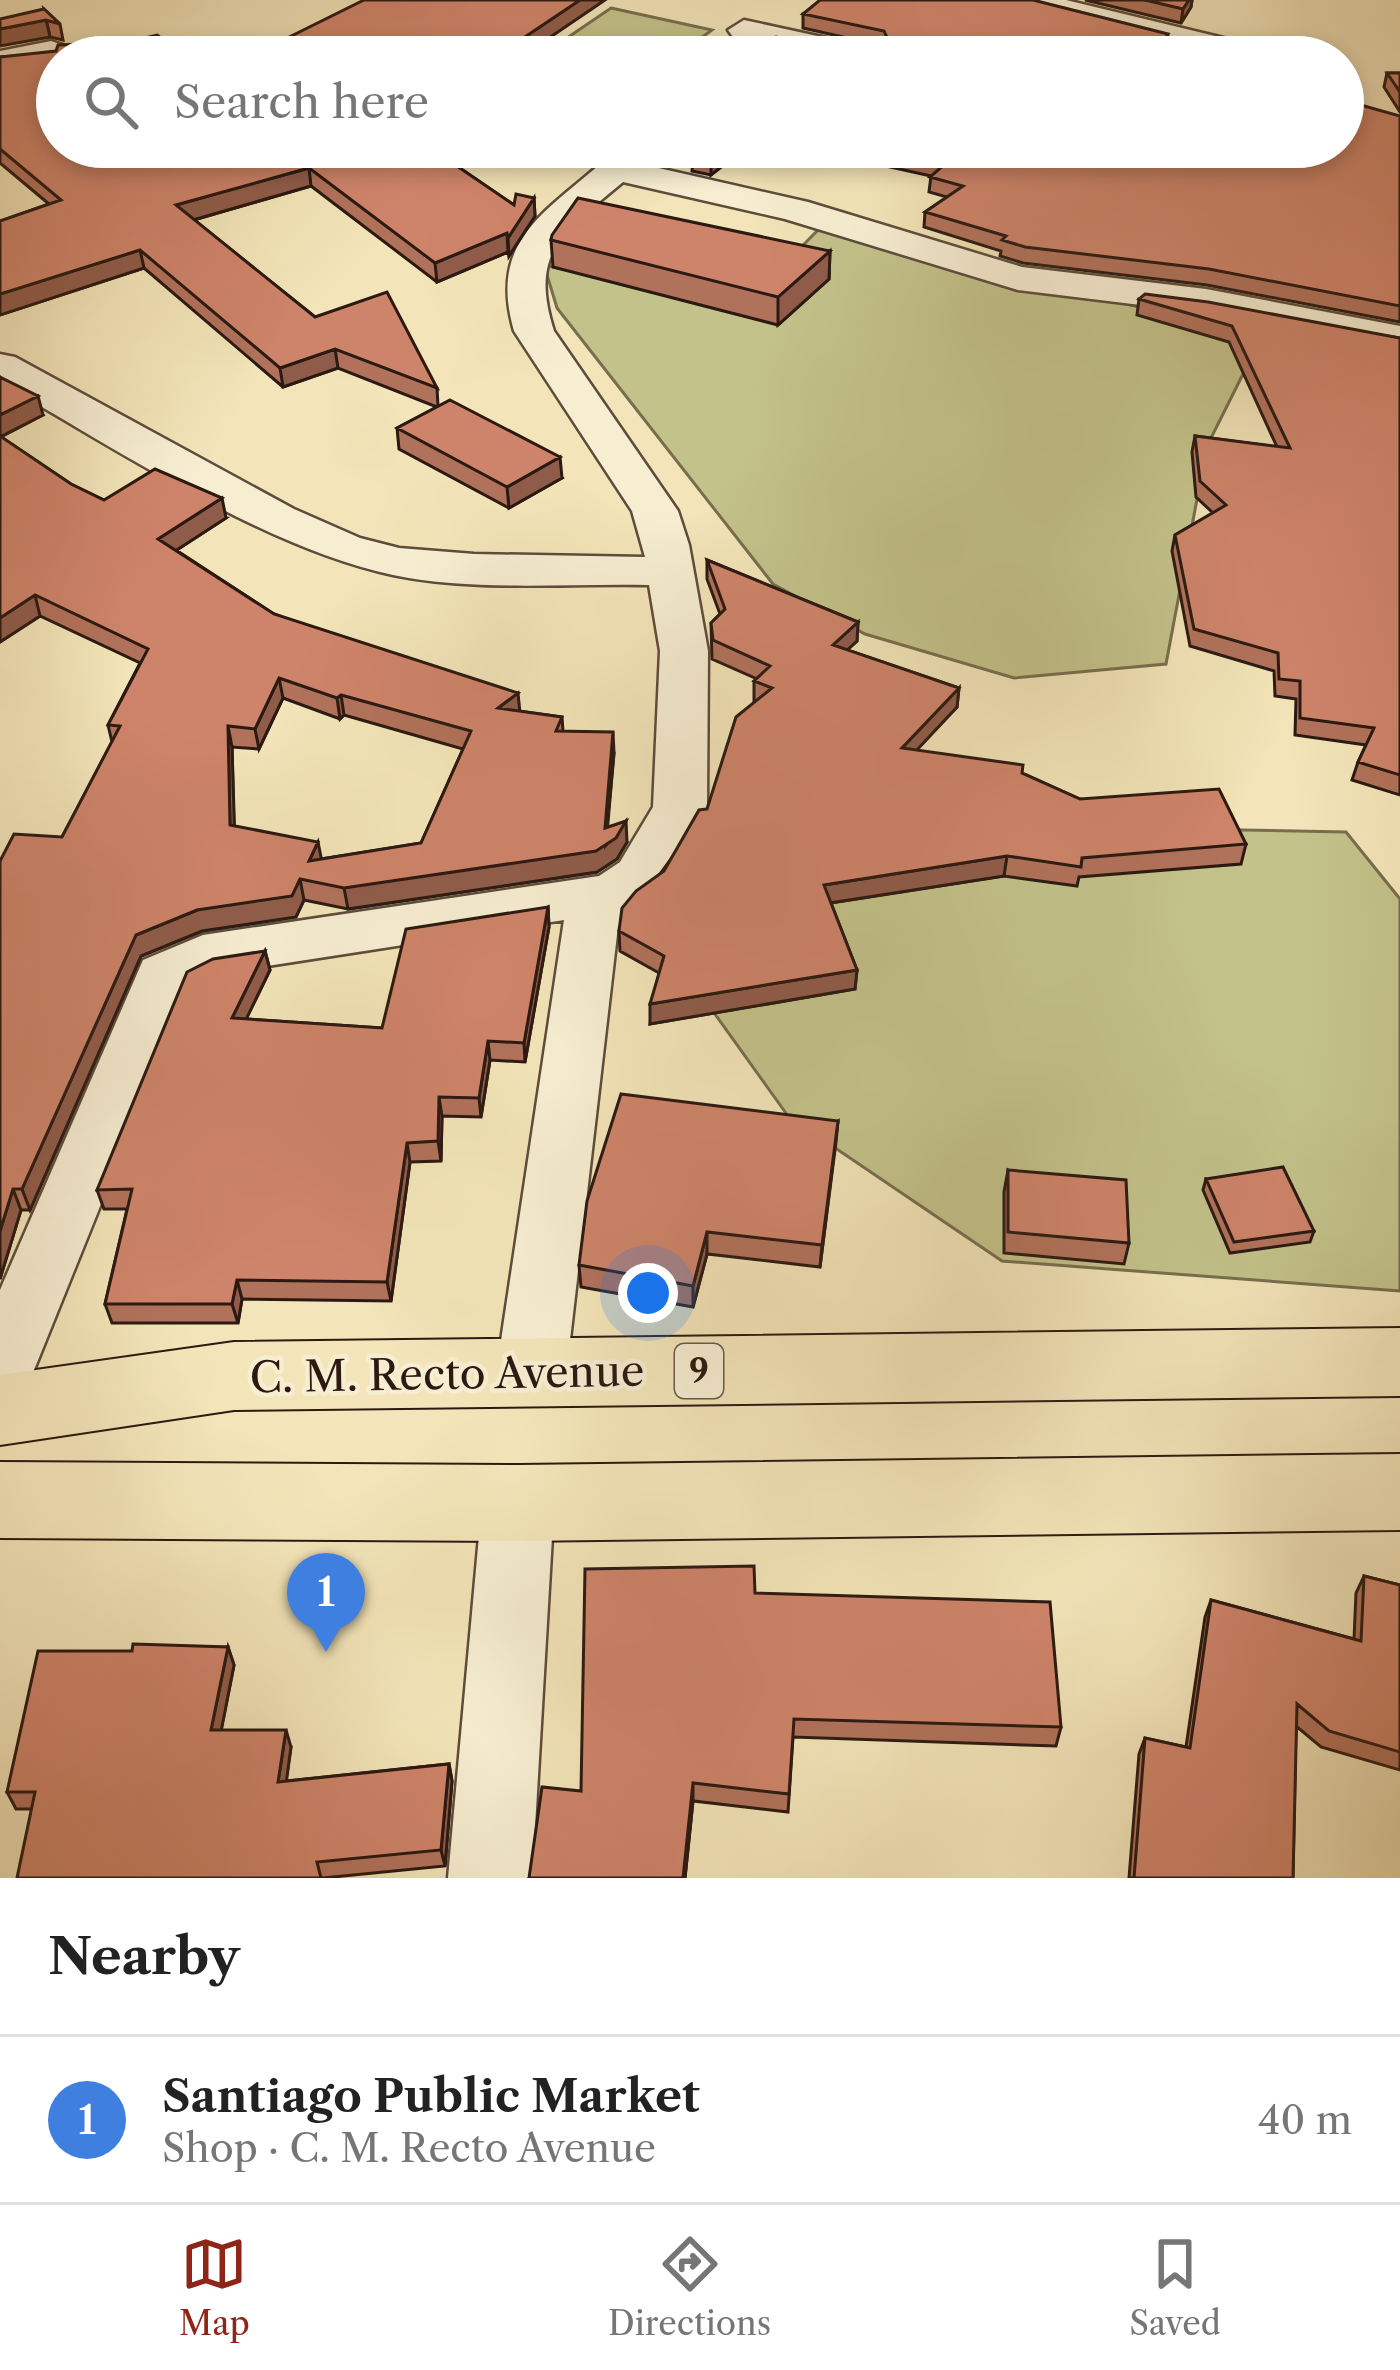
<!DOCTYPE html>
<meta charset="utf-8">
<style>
:root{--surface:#fff;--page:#f6f6f6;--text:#222;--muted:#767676;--line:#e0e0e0;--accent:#8f2418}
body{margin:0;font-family:"Libre Caslon Text",serif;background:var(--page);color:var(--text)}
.you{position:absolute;left:648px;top:1293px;width:42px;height:42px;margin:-30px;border:9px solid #fff;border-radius:50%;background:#1a73e8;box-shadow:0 0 0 18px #1a73e833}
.badge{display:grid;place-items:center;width:78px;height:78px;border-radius:50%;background:var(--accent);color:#fff;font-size:39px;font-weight:700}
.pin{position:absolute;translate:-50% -99px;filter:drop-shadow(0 3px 6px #0008)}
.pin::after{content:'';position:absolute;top:63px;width:42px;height:36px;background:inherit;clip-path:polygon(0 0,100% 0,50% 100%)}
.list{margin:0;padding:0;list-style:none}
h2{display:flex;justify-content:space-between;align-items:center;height:156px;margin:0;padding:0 48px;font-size:51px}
h2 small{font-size:39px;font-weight:400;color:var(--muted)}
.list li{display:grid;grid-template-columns:78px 1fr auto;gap:36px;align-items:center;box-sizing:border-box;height:168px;padding:0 48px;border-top:3px solid var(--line)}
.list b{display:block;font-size:45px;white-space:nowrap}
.list p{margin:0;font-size:39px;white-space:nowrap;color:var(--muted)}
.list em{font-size:39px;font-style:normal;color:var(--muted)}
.icon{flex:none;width:66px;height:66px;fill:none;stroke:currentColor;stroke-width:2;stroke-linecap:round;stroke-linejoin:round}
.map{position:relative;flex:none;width:1400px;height:1878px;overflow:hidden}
.search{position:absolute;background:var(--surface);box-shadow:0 6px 18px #0003;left:36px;right:36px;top:36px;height:132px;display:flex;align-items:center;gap:30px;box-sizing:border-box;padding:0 42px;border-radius:66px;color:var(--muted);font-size:45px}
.sheet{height:324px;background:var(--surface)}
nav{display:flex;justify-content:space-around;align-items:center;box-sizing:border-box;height:168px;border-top:3px solid var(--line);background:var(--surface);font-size:33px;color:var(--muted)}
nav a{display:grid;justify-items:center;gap:6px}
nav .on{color:var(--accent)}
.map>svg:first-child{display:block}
.green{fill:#c3c28a;stroke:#776e4e;stroke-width:3}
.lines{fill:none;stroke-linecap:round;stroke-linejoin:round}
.minor-casing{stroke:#5d4c3c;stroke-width:5}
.trunk-casing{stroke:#2b1912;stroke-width:4}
.minor{fill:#f7eed2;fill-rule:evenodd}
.trunk{fill:#f3e5b9;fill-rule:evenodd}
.wall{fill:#b1725b;stroke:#2b1912;stroke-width:3;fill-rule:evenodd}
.shaded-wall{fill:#905c4a;stroke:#2b1912;stroke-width:3}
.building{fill:#ce846a;stroke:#2b1912;stroke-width:3;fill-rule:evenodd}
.labels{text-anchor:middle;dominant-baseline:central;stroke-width:9;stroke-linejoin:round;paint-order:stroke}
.shield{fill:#f7eed2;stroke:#68594c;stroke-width:3}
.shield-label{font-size:33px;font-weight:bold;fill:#2b1912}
.near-street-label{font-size:42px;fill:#2b1912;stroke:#f7eed2}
</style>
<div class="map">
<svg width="1400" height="1878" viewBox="0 0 1400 1878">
<rect width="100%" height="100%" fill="#f3e5b9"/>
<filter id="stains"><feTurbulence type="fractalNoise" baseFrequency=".00167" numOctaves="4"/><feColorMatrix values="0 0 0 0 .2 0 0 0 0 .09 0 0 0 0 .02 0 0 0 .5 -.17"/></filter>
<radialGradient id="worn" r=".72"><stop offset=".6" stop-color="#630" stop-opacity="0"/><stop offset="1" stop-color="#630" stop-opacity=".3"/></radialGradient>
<!-- green -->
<path class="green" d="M611,8L712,30L675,57H539Z
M821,227L1139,307L1256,348L1207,446L1166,664L1014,678L865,634L773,584L557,308L544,265L742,307Z
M1187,829L1346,832L1400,899V1291L1002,1261L788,1116L692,982L761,888Z"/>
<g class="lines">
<defs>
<path id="minor" d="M1013,0H1066L1265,48L1270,55L1223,57L1017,7Z
M744,20L882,50L887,57H826L733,37L728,30Z
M51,41L78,50L83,57H57V64L48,61L0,71V51Z
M618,147H655L641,164L808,202L1022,267L1206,289L1400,326V350L1206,313L1018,290L785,219L623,182C565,231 528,250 554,331L678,511L689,545L708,651L707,807L660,888L633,907L618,926L566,1374L555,1395L531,1404L507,1395L496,1374L564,920L216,974L188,988L34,1370L24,1391L0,1400V1290L143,960L203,935L599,876L620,862L653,807L660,651L649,585C566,583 475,592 393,575C262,547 118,449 0,383V354L15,357L294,509L360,538L399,548L474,554L645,557L632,511L514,331C485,231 558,208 618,147Z
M518,1470L544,1480L554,1503L532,1878H448L482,1503L492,1480Z"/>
<path id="trunk" d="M1400,1328V1396L234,1410L0,1445V1375L234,1342Z
M1400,1454V1530L518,1541L0,1538V1462L518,1465Z"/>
</defs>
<!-- minor casing -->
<use href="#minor" class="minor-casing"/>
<!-- trunk casing -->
<use href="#trunk" class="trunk-casing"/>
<!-- minor -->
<use href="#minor" class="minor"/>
<!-- trunk -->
<use href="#trunk" class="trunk"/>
</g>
<!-- wall -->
<path class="wall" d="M1085,0H1192L1191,7L1181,23Z
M44,9L60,24L63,40L50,37Z
M803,14L1166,48L1160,57H749L827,47L883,46L803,28Z
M90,51L187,57H57L429,147L514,205L534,198L535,216L509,256L508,252L437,282L311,186L194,220L315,317L437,388L438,406L562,478L509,508L399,449L397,428L437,407L338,368L283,387L144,268L0,315V221L49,204L0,163V57Z
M1387,73H1400V112L1384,87Z
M1400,116V322L1207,285L1023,263L1000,256L1001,251L924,227L925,212L947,197L929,192L931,176L809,149L791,162L744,149L711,175L692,171L694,147H999L1061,159L1077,153L1072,148L1062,147H1343Z
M551,240L830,251L829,279L778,325L553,267Z
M1139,299L1400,338V795L1352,780L1358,762L1366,745L1295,735L1296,699L1275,696L1274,671L1190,646L1172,551L1175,535L1213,513L1196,497L1192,452L1195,436L1277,447L1229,342L1137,315Z
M0,377L43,415L1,437L71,484L104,500L226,518L176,550L274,614L519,711L562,717L563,731L614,753L607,827L627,842L617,859L597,872L348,909L304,900L296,917L202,931L141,956L30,1210H21L0,1279L62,837L112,742L108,725L140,663L40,616L0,642ZM283,698L340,719L344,715L463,749L421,843L321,859L234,826L232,747L259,749Z
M707,560L858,622L857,641L847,650L959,688L957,707L916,750L1022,773L1080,799L1246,844L1241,864L1079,877L1077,886L1004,876L831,903L857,970L855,989L650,1024L659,973L620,951L619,931L707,809L756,701H754V681L757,679L712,659L711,623L720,614L707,579Z
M548,907L549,927L525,1062L490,1060L481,1117L442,1116L441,1161L410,1162L391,1301L242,1299L238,1323H112L105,1304L127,1209H104L97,1190L265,951L270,970L246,1019L382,1028Z
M838,1121L820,1267L707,1254L693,1307L581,1287L579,1265Z
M1008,1170L1129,1243L1124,1264L1004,1253V1192Z
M1206,1179L1314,1231L1310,1242L1230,1253L1203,1190Z
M1364,1576L1400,1585V1770L1321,1747L1296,1726L1293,1878H1129L1139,1754L1145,1738L1186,1747L1205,1617L1211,1600L1354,1639L1356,1593Z
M755,1593L1061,1727L1056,1746L793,1737L788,1812L693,1801L685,1878H529L581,1791Z
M228,1647L234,1665L221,1730L291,1747L286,1781L449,1764L452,1781L445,1866L323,1878L31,1809H16L7,1792L132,1651Z"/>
<!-- shaded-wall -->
<path class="shaded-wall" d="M580,0H605L521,57H495Z
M1189,0H1192L1191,7L1181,23L1183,9Z
M46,20L50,37L0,46V29Z
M1168,34L1166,48L1160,57H1153Z
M728,147H745L744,149L711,175V160Z
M791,147H810L791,162Z
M309,168L311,186L179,224L176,205Z
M534,198L535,216L509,256L508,238Z
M507,233L508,252L437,282L435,263Z
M140,250L144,268L0,315V294Z
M830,251L829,279L778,325V297Z
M335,349L338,368L283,387L280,368Z
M38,396L43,415L0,437V415Z
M560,457L562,478L509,508L507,487Z
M222,498L226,518L163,559L158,539Z
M35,595L40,616L0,642V618Z
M858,622L857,641L832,664L833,645Z
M279,678L283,698L259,749L255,729Z
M959,688L957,707L900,768L902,748Z
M518,693L520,713L498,708Z
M341,695L344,715L340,719L337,698Z
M228,726L232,747L235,846L230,825Z
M613,732L614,753L606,845L626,821L627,842L617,859L597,872L348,909L344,888L605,828Z
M318,842L322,862L309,861Z
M1007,856L1004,876L823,904L824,885Z
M300,879L304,900L296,917L202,931L141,956L30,1210L22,1189L136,935L197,910Z
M548,907L549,927L525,1062L524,1043Z
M265,951L270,970L237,1038L232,1018Z
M857,970L855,989L650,1024V1004Z
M488,1041L490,1060L481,1117L479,1098Z
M439,1097L442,1116L441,1161L438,1141Z
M838,1121L836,1142L820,1267L822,1245Z
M407,1143L410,1162L391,1301L387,1282Z
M13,1189L21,1210L0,1279V1231Z
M707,1232V1254L693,1307V1286Z
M237,1280L242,1299L238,1323L232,1304Z
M228,1647L234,1665L218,1747L211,1730Z
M286,1730L291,1747L284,1799L278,1782Z
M449,1764L452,1781L445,1866L441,1850Z
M693,1783V1801L685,1878H683Z"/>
<!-- building -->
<path class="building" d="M364,0H580L495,57H235L252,50L259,52Z
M820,0H1033L1168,34L1153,57H749L776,37L827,47L891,46L884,31L803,14Z
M1145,0H1189L1183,9Z
M44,9L60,24L46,20L0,29V19Z
M157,35L187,57H57V147H429L514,205L516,194L534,198L508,238L507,233L435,263L309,168L176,205L315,317L387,292L437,388L335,349L280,368L140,250L0,294V221L61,200L0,149V57L56,51L58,45L82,44L90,51Z
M1387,73H1400V92Z
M1343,100L1400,116V306L1209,269L1025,247L1002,240L1006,236L925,212L963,186L930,177L945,164L868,147H999L1061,159L1075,155L1082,147H1343Z
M694,147H728L711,160L692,156Z
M578,198L830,251L778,297L551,240L552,235Z
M1145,294L1208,302L1400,338V775L1358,762L1374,728L1300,718V681L1279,679L1278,653L1194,629L1175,535L1226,505L1200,481L1195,436L1290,448L1232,326L1139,299Z
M0,377L38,396L0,415Z
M450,400L560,457L507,487L397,428Z
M0,436L71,484L104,500L155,469L222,498L158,539L274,614L518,693L498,708L562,717L556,731L613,732L605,828L626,821L616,838L596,851L344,888L300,879L292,896L197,910L136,935L22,1189H13L0,1231V861L14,834L62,837L120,726L108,725L148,649L35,595L0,618ZM279,678L337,698L341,695L471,731L421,843L309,861L318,842L230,825L228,726L255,729Z
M707,560L858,622L833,645L959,688L902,748L1023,765L1022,773L1080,799L1219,789L1246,844L1082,858L1081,867L1007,856L824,885L857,970L650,1004L664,956L619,931L622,908L636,891L664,871L699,810L707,809L736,717L772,688L754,681L770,666L713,640L711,623L725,609Z
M548,907L524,1043L488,1041L479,1098L439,1097L438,1141L407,1143L387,1282L237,1280L232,1304H105L132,1189L97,1190L187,972L213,959L265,951L232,1018L382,1028L406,929Z
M621,1094L838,1121L822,1245L707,1232L693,1286L579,1265L587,1201Z
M1283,1167L1314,1231L1234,1242L1206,1179Z
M1008,1170L1126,1180L1129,1243L1008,1232Z
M754,1566L755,1593L1050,1602L1061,1727L794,1719L789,1794L693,1783L683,1878H529L542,1787L581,1791L585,1569Z
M1364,1576L1400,1585V1752L1329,1731L1297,1704L1293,1878H1134L1145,1738L1190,1748L1211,1600L1361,1641Z
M133,1644L228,1647L211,1730H286L278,1782L449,1764L441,1850L317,1862L321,1878H17L35,1792H7L38,1651H132Z"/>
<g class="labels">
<!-- shield labels -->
<rect class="shield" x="675" y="1344" width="48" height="54" rx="9"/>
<g class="shield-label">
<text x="699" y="1371">9</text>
</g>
<!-- near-street labels -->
<g class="near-street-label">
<text transform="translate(447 1374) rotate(-1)">C. M. Recto Avenue</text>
</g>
</g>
<rect width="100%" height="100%" filter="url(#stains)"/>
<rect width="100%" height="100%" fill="url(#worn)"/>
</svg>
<div class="you"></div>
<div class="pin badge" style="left:326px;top:1652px;background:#3f7fe0">1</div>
<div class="search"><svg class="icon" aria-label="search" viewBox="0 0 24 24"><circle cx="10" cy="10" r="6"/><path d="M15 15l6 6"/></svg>Search here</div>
</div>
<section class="sheet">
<h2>Nearby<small></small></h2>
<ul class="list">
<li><span class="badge" style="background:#3f7fe0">1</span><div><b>Santiago Public Market</b><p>Shop · C. M. Recto Avenue</p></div><em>40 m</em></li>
</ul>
</section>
<nav>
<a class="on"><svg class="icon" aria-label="map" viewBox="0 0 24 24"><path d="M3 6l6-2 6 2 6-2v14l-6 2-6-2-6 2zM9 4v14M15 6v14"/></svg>Map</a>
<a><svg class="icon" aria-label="directions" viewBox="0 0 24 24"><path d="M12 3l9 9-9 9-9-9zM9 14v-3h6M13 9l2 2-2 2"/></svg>Directions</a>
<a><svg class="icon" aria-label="saved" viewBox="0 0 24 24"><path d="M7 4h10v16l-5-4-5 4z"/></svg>Saved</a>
</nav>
